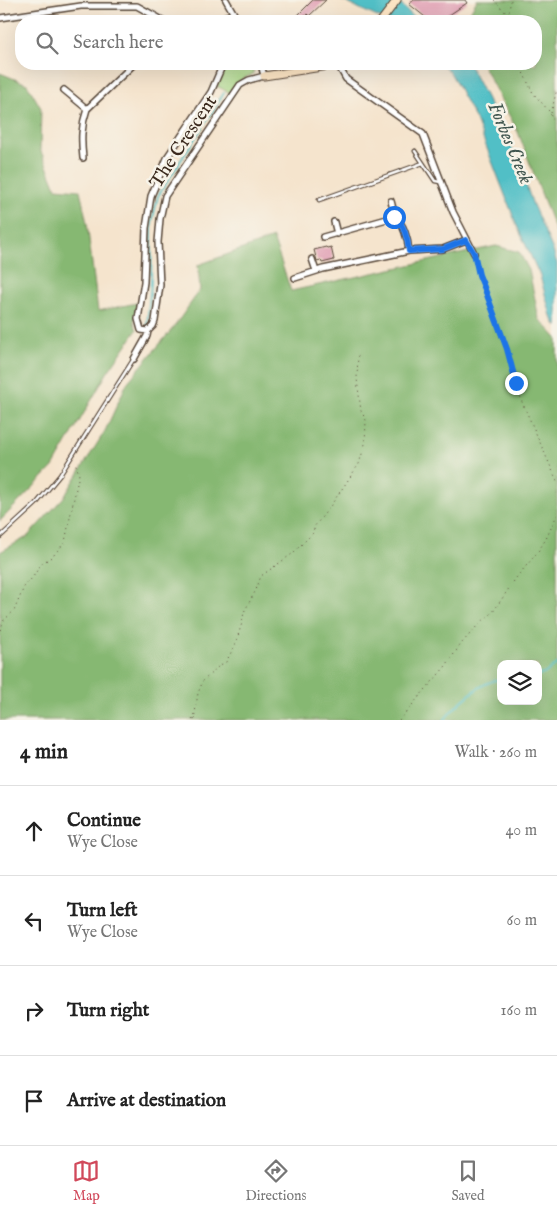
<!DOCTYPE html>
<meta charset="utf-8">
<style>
:root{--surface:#fff;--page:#f2f2f2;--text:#222;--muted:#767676;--line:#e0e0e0;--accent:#d1495b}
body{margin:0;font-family:"IM FELL English",serif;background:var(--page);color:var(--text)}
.controls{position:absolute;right:15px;bottom:15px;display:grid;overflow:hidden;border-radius:10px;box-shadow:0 5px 20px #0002}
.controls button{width:45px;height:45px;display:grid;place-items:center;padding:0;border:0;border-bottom:1px solid var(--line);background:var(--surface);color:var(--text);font:25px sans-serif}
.stop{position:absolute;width:15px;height:15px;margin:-11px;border:4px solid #1a73e8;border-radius:50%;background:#fff}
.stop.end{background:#1a73e8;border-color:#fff;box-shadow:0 1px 5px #0008}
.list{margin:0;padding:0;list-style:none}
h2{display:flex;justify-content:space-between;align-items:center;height:65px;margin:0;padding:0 20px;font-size:21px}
h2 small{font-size:16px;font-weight:400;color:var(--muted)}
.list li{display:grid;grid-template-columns:32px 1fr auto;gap:15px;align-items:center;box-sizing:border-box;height:90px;padding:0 20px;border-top:1px solid var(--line)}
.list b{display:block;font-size:19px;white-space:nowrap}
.list p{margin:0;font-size:16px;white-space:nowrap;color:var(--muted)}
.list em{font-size:16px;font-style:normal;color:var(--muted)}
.icon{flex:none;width:28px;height:28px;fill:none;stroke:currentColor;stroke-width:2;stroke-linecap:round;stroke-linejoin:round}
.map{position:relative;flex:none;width:557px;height:720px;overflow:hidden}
.search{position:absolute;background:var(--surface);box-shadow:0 5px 20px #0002;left:15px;right:15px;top:15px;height:55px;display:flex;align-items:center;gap:12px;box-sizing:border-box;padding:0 18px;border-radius:20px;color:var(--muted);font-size:19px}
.sheet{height:425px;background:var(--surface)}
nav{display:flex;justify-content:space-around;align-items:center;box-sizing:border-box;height:70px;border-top:1px solid var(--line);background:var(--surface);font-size:14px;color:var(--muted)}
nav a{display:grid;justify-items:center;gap:2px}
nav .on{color:var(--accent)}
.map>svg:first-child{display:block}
.green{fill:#a8d785;stroke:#728052}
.forest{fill:#86b872;stroke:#607148;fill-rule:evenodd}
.water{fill:#51bfc6;stroke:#467472}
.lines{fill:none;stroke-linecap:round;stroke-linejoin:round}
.stream{stroke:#51bfc6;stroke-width:2}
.building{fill:#df97af}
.lane-casing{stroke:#574638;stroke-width:5}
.street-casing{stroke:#574638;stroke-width:8}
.secondary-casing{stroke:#574638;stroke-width:9}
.path{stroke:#574638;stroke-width:1;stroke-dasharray:1 4;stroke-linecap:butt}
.lane{stroke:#fff;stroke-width:2.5}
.street{stroke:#fff;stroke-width:5}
.secondary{stroke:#fde5c4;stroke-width:7}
.route{stroke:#1a73e8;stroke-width:6}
.labels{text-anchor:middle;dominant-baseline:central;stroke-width:5;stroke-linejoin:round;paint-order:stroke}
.street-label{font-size:19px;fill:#3b2a1e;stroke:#f7f3e8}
.water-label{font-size:20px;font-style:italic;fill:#425750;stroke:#f7f3e8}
</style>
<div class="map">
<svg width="557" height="720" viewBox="0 0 557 720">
<rect width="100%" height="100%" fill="#f7f3e8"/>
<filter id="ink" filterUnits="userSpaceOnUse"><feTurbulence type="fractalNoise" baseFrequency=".02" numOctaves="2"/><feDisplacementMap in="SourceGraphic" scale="10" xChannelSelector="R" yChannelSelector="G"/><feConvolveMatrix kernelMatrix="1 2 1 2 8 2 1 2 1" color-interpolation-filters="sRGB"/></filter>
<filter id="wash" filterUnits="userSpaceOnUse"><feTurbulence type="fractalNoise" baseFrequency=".0096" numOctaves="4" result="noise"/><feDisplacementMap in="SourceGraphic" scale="20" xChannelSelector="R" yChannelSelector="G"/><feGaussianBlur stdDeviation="1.12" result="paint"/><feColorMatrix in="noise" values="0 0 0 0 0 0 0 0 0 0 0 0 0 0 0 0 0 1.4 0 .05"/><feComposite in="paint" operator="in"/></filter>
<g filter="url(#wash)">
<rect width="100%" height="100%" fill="#f5e4cd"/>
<!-- green -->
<path class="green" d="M226,64L254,65L253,74L242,79L230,93L217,86Z"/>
<!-- forest -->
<path class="forest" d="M477,0H557V235L518,132L482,64H536V21H465Z
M0,73L27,84L41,108L40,149L56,188L80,190L87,223L98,311L137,303L134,322L137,330L107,373L53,467L0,521Z
M273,238L291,291L496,246L519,252L529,270L539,319L557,338V720H0V552L27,537L64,497L105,431L127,383L174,327L200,290L198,265ZM501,664H538V701H501Z"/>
<!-- water -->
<path class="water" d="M341,0H396L418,21H386Z
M441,64H469L515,154L533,205L553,250L557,264V327L551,316L540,276L517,226L476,120L450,72Z"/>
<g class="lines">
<!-- stream -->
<path class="stream" d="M147,326L151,283L152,222L158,196L224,93
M538,675L544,674L557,664
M444,720C456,705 481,681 501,679"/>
</g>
<g id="blocks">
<!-- building -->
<path class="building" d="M313,0H326L309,16L307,14L300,21H292Z
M414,0H465L467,3L440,21H430L409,4Z
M326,247L327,248L331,247L334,260L322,263L321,260L317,261L314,250Z"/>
</g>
</g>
<g filter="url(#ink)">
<use href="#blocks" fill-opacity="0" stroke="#574638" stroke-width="1"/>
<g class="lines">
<defs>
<path id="lane" d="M415,151L435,181L440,182
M319,200L423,163
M0,537L36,504L60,475L133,360"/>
<path id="street" d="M226,0L238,21
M0,18L81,6H137L164,21
M211,21L233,14
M338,65L346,79L423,134L453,212L474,253
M64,90L87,109
M83,158C81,140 81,126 87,109L134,64
M391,201L394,212V217
M334,222L337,234
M323,237L394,217C404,222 408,241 409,251L443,249L466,240
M312,259L316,271
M295,278L323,269L409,251
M148,331L141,330L138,319L144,282L146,228L151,196L168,156L211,92L223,64
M134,359L147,336L148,331L153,326L155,321L160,285L158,242L160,219L165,196L240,85L249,80L264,76L261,64"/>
<path id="secondary" d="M381,21L397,0
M264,76L341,64"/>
</defs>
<!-- lane casing -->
<use href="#lane" class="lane-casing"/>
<!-- street casing -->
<use href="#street" class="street-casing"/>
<!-- secondary casing -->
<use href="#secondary" class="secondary-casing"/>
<!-- path -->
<path class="path" d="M494,0L508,15
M509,21L508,15L511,0
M519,64L533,93L549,111L557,127
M551,113L557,89
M476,259L479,275L507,349L522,402L557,481
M0,630L4,620L14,611L24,587L33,577L41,564L53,556L65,542L79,474L75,462
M192,720L194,717L198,720
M194,720L198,693L203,681L220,665L226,662L235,645L242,623L244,612L256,590L261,576L292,554L314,532V527L329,508L359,464L365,444L366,420L361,411L357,379L358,353
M399,720L445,667L461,644L478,625L493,612L516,578L537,553L546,539L557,515"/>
<!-- lane -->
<use href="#lane" class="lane"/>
<!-- street -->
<use href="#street" class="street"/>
<!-- secondary -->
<use href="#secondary" class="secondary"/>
</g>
</g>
<g class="lines" filter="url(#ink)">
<!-- route -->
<path class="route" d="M394,217C404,222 408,241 409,251L443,249L466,240L474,253L479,275L484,287L507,349L516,383"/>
</g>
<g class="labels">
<!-- street labels -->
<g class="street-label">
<text transform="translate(184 142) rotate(-57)">The Crescent</text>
</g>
<!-- water labels -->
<g class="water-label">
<text transform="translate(510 143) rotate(67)">Forbes Creek</text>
</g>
</g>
</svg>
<div class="controls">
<button><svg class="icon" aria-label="layers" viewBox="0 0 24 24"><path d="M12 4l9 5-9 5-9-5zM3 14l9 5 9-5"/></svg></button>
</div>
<div class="stop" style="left:394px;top:217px"></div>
<div class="stop end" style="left:516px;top:383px"></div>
<div class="search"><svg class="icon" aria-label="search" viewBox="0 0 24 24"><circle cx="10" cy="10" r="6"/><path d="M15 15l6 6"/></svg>Search here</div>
</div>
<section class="sheet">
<h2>4 min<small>Walk · 260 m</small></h2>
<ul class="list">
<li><svg class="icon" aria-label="ahead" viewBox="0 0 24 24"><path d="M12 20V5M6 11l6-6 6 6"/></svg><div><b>Continue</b><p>Wye Close</p></div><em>40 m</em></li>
<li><svg class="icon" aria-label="left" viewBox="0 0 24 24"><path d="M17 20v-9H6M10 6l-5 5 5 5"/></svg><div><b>Turn left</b><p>Wye Close</p></div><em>60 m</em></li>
<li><svg class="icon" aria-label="right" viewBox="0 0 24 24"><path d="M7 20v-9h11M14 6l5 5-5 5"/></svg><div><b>Turn right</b></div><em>160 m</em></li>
<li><svg class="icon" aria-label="arrive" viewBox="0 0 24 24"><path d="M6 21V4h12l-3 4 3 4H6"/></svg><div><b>Arrive at destination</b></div></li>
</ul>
</section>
<nav>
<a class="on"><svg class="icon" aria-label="map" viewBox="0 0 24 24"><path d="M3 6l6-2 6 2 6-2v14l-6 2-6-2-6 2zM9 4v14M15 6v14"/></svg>Map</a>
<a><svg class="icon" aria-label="directions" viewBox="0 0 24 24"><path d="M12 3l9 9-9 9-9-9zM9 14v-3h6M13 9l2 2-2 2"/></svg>Directions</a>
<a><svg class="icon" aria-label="saved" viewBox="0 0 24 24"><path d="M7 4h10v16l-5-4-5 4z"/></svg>Saved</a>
</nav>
